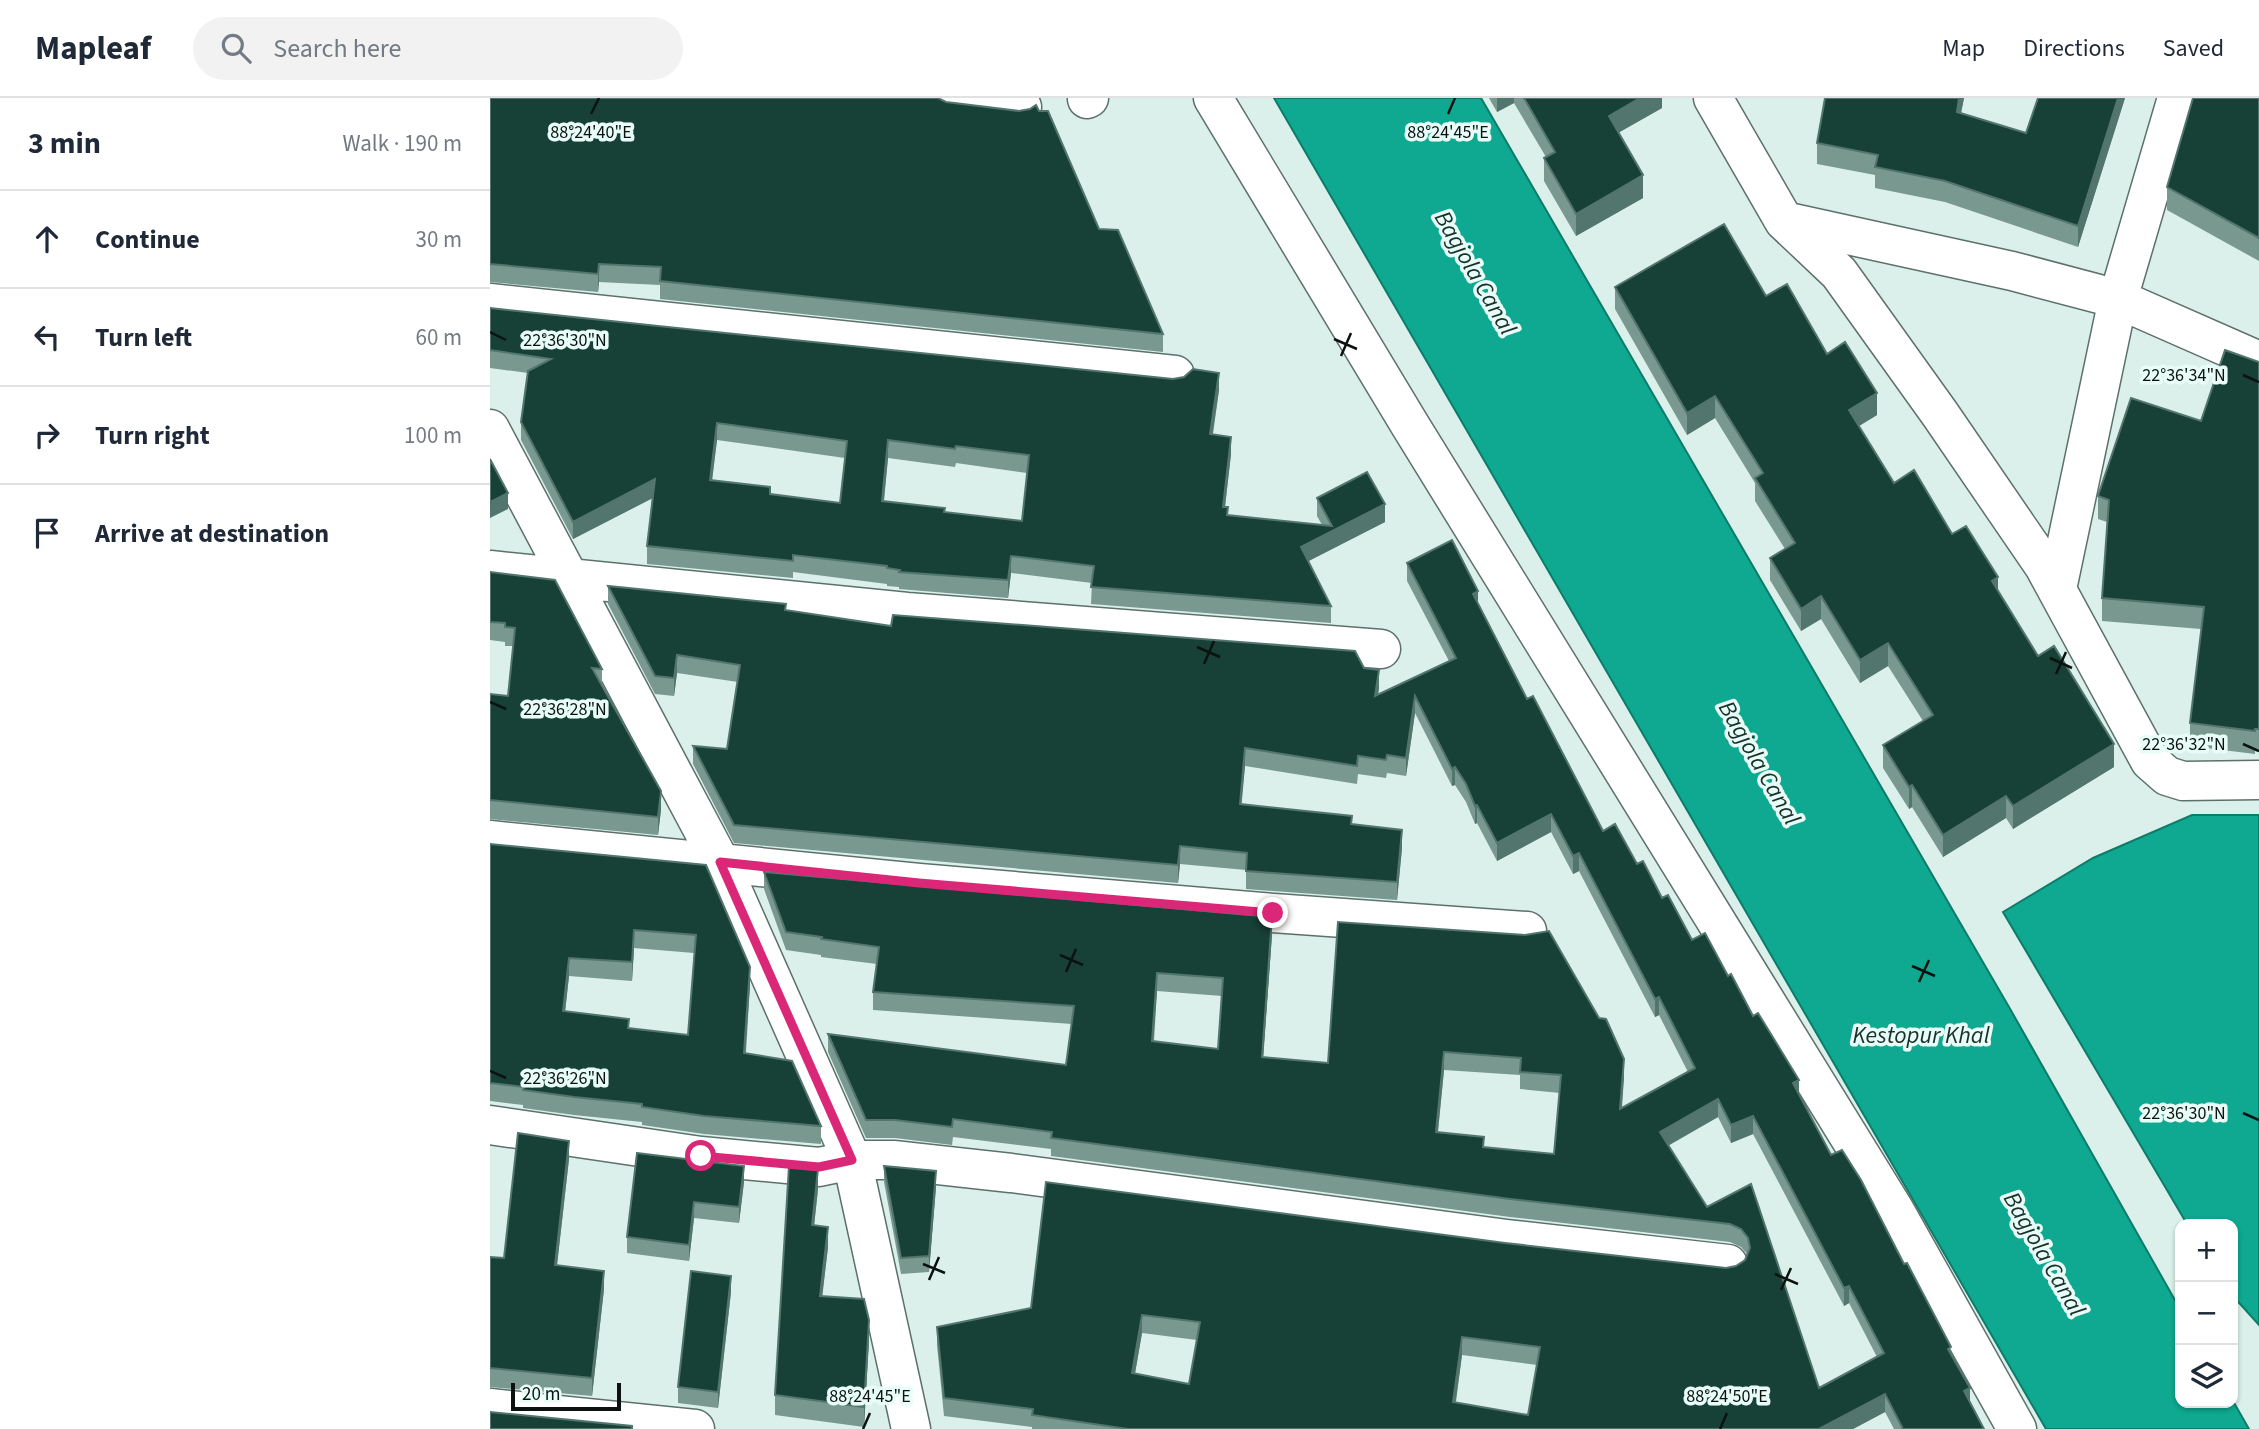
<!DOCTYPE html>
<meta charset="utf-8">
<style>
:root{--surface:#fff;--page:#f2f2f3;--text:#1f2937;--muted:#747a83;--line:#e0e1e3}
body{margin:0;font-family:"Source Sans 3",sans-serif;background:var(--page);color:var(--text)}
.controls{position:absolute;right:21px;bottom:21px;display:grid;overflow:hidden;border-radius:14px;box-shadow:0 2px 5px #0004}
.controls button{width:63px;height:63px;display:grid;place-items:center;padding:0;border:0;border-bottom:2px solid var(--line);background:var(--surface);color:var(--text);font:35px sans-serif}
.scale{position:absolute;left:21px;bottom:18px;width:110px;box-sizing:border-box;padding-left:7px;border:4px solid #0b1210;border-top:0;font-size:19px;line-height:24px;white-space:nowrap;color:#0b1210;-webkit-text-stroke:5px #e8fdf7;paint-order:stroke}
.stop{position:absolute;width:21px;height:21px;margin:-16px;border:5px solid #db2777;border-radius:50%;background:#fff}
.stop.end{background:#db2777;border-color:#fff;box-shadow:0 2px 7px #0008}
.list{margin:0;padding:0;list-style:none}
h2{display:flex;justify-content:space-between;align-items:center;height:91px;margin:0;padding:0 28px;font-size:30px}
h2 small{font-size:23px;font-weight:400;color:var(--muted)}
.list li{display:grid;grid-template-columns:46px 1fr auto;gap:21px;align-items:center;box-sizing:border-box;height:98px;padding:0 28px;border-top:2px solid var(--line)}
.list b{display:block;font-size:26px;white-space:nowrap}
.list em{font-size:23px;font-style:normal;color:var(--muted)}
.icon{flex:none;width:38px;height:38px;fill:none;stroke:currentColor;stroke-width:2;stroke-linecap:round;stroke-linejoin:round}
.map{position:relative;flex:none;width:1769px;height:1331px;overflow:hidden}
header{display:flex;align-items:center;gap:42px;box-sizing:border-box;height:98px;padding:0 35px;background:var(--surface);border-bottom:2px solid var(--line)}
header strong{font-size:33px}
nav{display:flex;gap:38px;margin-inline-start:auto;font-size:24px}
.search{width:490px;height:63px;background:var(--page);display:flex;align-items:center;gap:18px;box-sizing:border-box;padding:0 24px;border-radius:38px;color:var(--muted);font-size:26px}
main{display:flex}
aside{flex:1;background:var(--surface)}
.map>svg:first-child{display:block}
.water{fill:#0ea990;stroke:#0d7c6a;stroke-width:2}
.lines{fill:none;stroke-linecap:round;stroke-linejoin:round}
.minor-casing{stroke:#5d706b;stroke-width:41}
.minor{stroke:#fff;stroke-width:38}
.wall{fill:#799890;fill-rule:evenodd}
.shaded-wall{fill:#52756d}
.building{fill:#174037;stroke:#52756d;stroke-width:2;fill-rule:evenodd}
.route{stroke:#db2777;stroke-width:9}
.ticks{fill:none;stroke:#0b1210;stroke-width:2.5}
.labels{text-anchor:middle;dominant-baseline:central;stroke-width:7;stroke-linejoin:round;paint-order:stroke}
.water-label{font-size:24px;font-style:italic;fill:#1a302a;stroke:#e8fdf7}
.ticks-label{font-size:18px;text-anchor:middle;fill:#0b1210;stroke:#e8fdf7;stroke-width:7;stroke-linejoin:round;paint-order:stroke}
</style>
<header>
<strong>Mapleaf</strong>
<div class="search"><svg class="icon" aria-label="search" viewBox="0 0 24 24"><circle cx="10" cy="10" r="6"/><path d="M15 15l6 6"/></svg>Search here</div>
<nav><a>Map</a><a>Directions</a><a>Saved</a></nav>
</header>
<main>
<aside>
<h2>3 min<small>Walk · 190 m</small></h2>
<ul class="list">
<li><svg class="icon" aria-label="ahead" viewBox="0 0 24 24"><path d="M12 20V5M6 11l6-6 6 6"/></svg><div><b>Continue</b></div><em>30 m</em></li>
<li><svg class="icon" aria-label="left" viewBox="0 0 24 24"><path d="M17 20v-9H6M10 6l-5 5 5 5"/></svg><div><b>Turn left</b></div><em>60 m</em></li>
<li><svg class="icon" aria-label="right" viewBox="0 0 24 24"><path d="M7 20v-9h11M14 6l5 5-5 5"/></svg><div><b>Turn right</b></div><em>100 m</em></li>
<li><svg class="icon" aria-label="arrive" viewBox="0 0 24 24"><path d="M6 21V4h12l-3 4 3 4H6"/></svg><div><b>Arrive at destination</b></div></li>
</ul>
</aside>
<div class="map">
<svg width="1769" height="1331" viewBox="0 0 1769 1331">
<rect width="100%" height="100%" fill="#dbf0ea"/>
<!-- water -->
<path class="water" d="M784,0H991L1519,909L1690,1211V1305H1743V1303L1759,1331H1556Z
M1702,717H1769V1227L1743,1198V1126H1697L1513,814L1603,760Z"/>
<g class="lines">
<defs>
<path id="minor" d="M459,0L532,9
M723,0L920,327L1405,1113L1527,1331
M1223,0L1294,123L1349,175L1450,316L1554,468L1660,663L1677,678L1693,683L1769,682
M597,1L599,0
M1294,123L1522,173L1628,201L1769,263
M0,205L685,277
M0,331L230,764L362,1062L421,1331
M0,472L417,514L891,551
M1567,491L1628,201L1687,0
M0,742L429,785L783,815L1037,833
M0,1027L211,1058L329,1069L362,1062H403L521,1075L1017,1141L1238,1166
M0,1310L205,1331"/>
</defs>
<!-- minor casing -->
<use href="#minor" class="minor-casing"/>
<!-- minor -->
<use href="#minor" class="minor"/>
</g>
<!-- wall -->
<path class="wall" d="M0,0L609,131L673,236V254L170,201V187L109,184L108,194L0,184Z
M999,0H1172V10L1128,35L1153,100L1086,138L1054,83V60L1056,59L1024,5L1007,14Z
M1335,0H1474L1471,15L1536,35L1635,0L1588,149L1455,104L1385,90V77L1327,66V45Z
M1769,0V163L1677,112V89Z
M1125,189L1276,198L1337,256L1387,317L1369,328L1404,385L1462,436L1508,493L1548,558L1624,669L1523,731L1516,720L1453,759L1422,709L1419,711L1393,670V647L1433,623L1398,568L1370,585L1331,521L1311,533L1280,482V460L1295,451L1265,403V385L1225,320L1197,337L1125,211Z
M0,210L729,292L723,336L741,356L735,409L738,418L832,427L827,418V400L895,424L818,463L841,508V525L601,506L602,485L521,475L518,500L409,491V489L397,488V486L303,474V480L157,466V448L162,400L83,441L31,342V324L38,275L0,270ZM227,342L355,360L350,405L280,396L222,382ZM398,360L465,369L466,365L537,375L532,423L455,414L394,403Z
M1769,264V654L1765,653V656L1700,648V625L1711,531L1612,523V500L1617,424L1608,421V398L1711,323Z
M917,465L988,507L1037,601L1113,733L1147,766L1172,800L1202,842L1238,878L1263,918L1309,998L1341,1057L1414,1166L1461,1255L1480,1304L1494,1331H1404L1395,1314L1363,1331H542V1329L454,1318L447,1247V1229L1015,1145L1236,1170L1246,1168L1255,1162L1257,1156L1251,1149L1240,1144L1020,1119L561,1058V1051L463,1039L462,1047L405,1040H376L338,954V936L576,967L582,926L383,912V894L387,866L331,859V857L296,852L274,791V774L782,837L773,959L838,965L848,824L1134,979L1132,1010L1198,974L1169,917L1165,919L1089,773L1083,776L1061,734L1007,763L987,725L985,726L976,704L965,687L962,688L925,615L916,678L897,675L896,680L868,676L867,686L755,668L751,706L862,726L912,750L907,802L756,791V772L690,766L688,785L244,745L203,666V648L237,651L248,584L187,575L184,598L165,596L118,506V488L296,512L401,528L874,570L889,590L888,597L959,563L917,483ZM667,893L732,898L728,951L664,943ZM954,972L1030,977V991L1070,995L1064,1056L994,1049L948,1034ZM1228,1019L1241,1045L1263,1036L1354,1208L1359,1205L1387,1259L1329,1290L1261,1086L1217,1109L1178,1048ZM652,1235L707,1242L699,1286L645,1275ZM972,1257L1047,1267L1038,1317L966,1304Z
M0,474L112,571V589L171,712L168,737L0,721V596L18,598L23,548H15V544L0,542Z
M0,746L216,767L260,887L256,955L331,1028V1046L214,1036L152,1027V1024L84,1017L33,1010V1007L0,1003ZM144,850L204,855L198,937L139,930L75,914L79,878L142,883Z
M147,1055L254,1084L249,1125L204,1120L199,1163L137,1155V1139Z
M79,1061L67,1167L114,1191L102,1298L0,1289V1159L14,1160Z
M394,1068L446,1089L439,1174L411,1176L394,1084Z
M328,1091L324,1128L338,1149L332,1198L379,1242L374,1329L285,1317V1297Z
M241,1194L228,1310L188,1305V1289Z"/>
<!-- shaded-wall -->
<path class="shaded-wall" d="M1007,0H1024V5L1007,14Z
M1150,0H1172V10L1119,40V18Z
M1469,0H1474L1467,35V14Z
M1628,0H1635L1588,149V128Z
M1153,77V100L1086,138V116Z
M109,166V184L108,194V176Z
M729,275V292L720,353V336Z
M1387,295V317L1359,334V312Z
M1225,298V320L1197,337V315Z
M227,325V342L220,399V382Z
M741,339V356L733,426V409Z
M398,342V360L392,420V403Z
M165,381V399L83,441V424Z
M18,395V411L0,420V404Z
M895,406V424L811,467V449Z
M521,458V475L518,500V482Z
M1508,479V501L1502,483Z
M988,493V511L983,496Z
M1331,498V521L1311,533V511Z
M1398,545V568L1370,585V562Z
M187,557V575L184,598V580Z
M889,572V590L885,616V598Z
M925,598V615L916,678V660Z
M1624,646V669L1523,731V708Z
M755,650V668L750,724V706Z
M965,669V687L962,688V671Z
M1422,687V709L1419,711V689Z
M171,693V712L168,737V719Z
M1516,698V720L1453,759V737Z
M987,707V725L985,726V708Z
M1061,716V734L1007,763V745Z
M912,732V750L907,802V784Z
M690,748V766L688,785V767Z
M1089,755V773L1083,776V758Z
M782,819V837L772,977V959Z
M144,832V850L142,883V864Z
M79,860V878L73,932V913Z
M260,869V887L254,973V955Z
M667,875V893L662,961V943Z
M1169,899V917L1165,919V901Z
M954,954V972L946,1052V1034Z
M1134,961V979L1130,1029V1011Z
M1309,982V1000L1303,985Z
M1228,1001V1019L1170,1052V1034Z
M1263,1018V1036L1241,1045V1027Z
M79,1043V1061L65,1185V1167Z
M254,1068V1084L249,1125V1109Z
M328,1071V1091L322,1147V1127Z
M446,1073V1089L439,1174V1158Z
M204,1104V1120L199,1163V1147Z
M338,1129V1149L330,1218V1198Z
M114,1173V1191L102,1298V1280Z
M241,1178V1194L228,1310V1294Z
M1359,1188V1205L1354,1208V1190Z
M652,1217V1235L642,1293V1275Z
M379,1222V1242L374,1329V1309Z
M972,1239V1257L963,1322V1304Z
M1480,1290V1308L1474,1293Z
M1395,1296V1314L1363,1331H1329Z"/>
<!-- building -->
<path class="building" d="M0,0H448L456,4L529,13L540,11L546,7L549,13H558L609,131L628,132L673,236L170,183L171,169L109,166L108,176L0,166Z
M1034,0H1150L1119,18L1153,77L1086,116L1054,60L1065,54Z
M1335,0H1469L1467,14L1536,35L1548,0H1628L1588,128L1455,83L1385,69L1388,57L1327,45Z
M1703,0H1769V140L1677,89Z
M1234,126L1276,198L1297,186L1337,256L1355,244L1387,295L1359,312L1404,385L1424,372L1462,436L1476,428L1508,479L1502,483L1548,558L1564,548L1624,646L1523,708L1516,698L1453,737L1422,687L1419,689L1393,647L1443,617L1398,545L1370,562L1331,498L1311,511L1280,460L1305,445L1265,380L1273,375L1225,298L1197,315L1125,189Z
M0,210L168,228L683,281L694,279L703,271L729,275L720,336L741,339L733,409H738L737,417L842,428L827,400L877,374L895,406L811,449L841,508L601,489L604,468L521,458L518,482L409,474L410,472L397,470V468L303,457V463L157,448L165,381L83,424L31,324L38,273L61,261L0,252ZM227,325L357,343L350,405L280,396V389L220,382ZM398,342L465,351L466,348L539,357L532,423L454,414L455,410L392,403Z
M1735,252L1769,264V631H1765V633L1700,625L1714,509L1612,500L1619,402L1608,398L1641,300L1711,323Z
M0,361L18,395L0,404Z
M962,442L988,493L983,496L1037,601L1043,598L1113,733L1125,726L1147,766L1153,763L1172,800L1178,797L1202,842L1215,835L1238,878L1241,876L1263,918L1268,915L1309,982L1303,985L1341,1057L1352,1052L1371,1082L1414,1166L1417,1165L1461,1249L1458,1251L1480,1290L1474,1293L1494,1331H1413L1395,1296L1329,1331H638L542,1317L543,1311L454,1300L447,1229L541,1210L556,1084L1015,1145L1236,1170L1246,1168L1255,1162L1260,1150L1258,1140L1251,1131L1240,1126L1020,1101L561,1040L562,1034L463,1021L462,1029L405,1022H376L338,936L576,967L584,908L383,894L389,849L331,841L332,839L296,834L274,774L782,819L772,959L838,965L848,824L1035,837L1059,833L1109,920L1116,921L1134,961L1130,1011L1205,970L1169,899L1165,901L1089,755L1083,758L1061,716L1007,745L987,707L985,708L976,686L965,669L962,671L925,598L916,660L897,657L896,662L868,658L867,668L755,650L750,706L862,718L861,726L912,732L907,784L756,773L757,755L690,748L688,767L244,727L203,648L237,651L250,567L187,557L184,580L165,578L118,488L296,506L295,512L401,528L403,517L865,553L874,570L889,572L885,598L966,560L917,465ZM667,875L733,880L728,951L662,943ZM954,954L1031,960L1030,974L1071,977L1064,1056L993,1049L994,1039L946,1034ZM1228,1001L1241,1027L1263,1018L1354,1190L1359,1188L1394,1255L1329,1290L1261,1086L1217,1109L1170,1034ZM652,1217L710,1224L699,1286L642,1275ZM972,1239L1050,1249L1038,1317L963,1304Z
M0,474L65,482L112,571L102,570L171,693L168,719L0,702V596L18,598L25,530L15,529V525L0,524Z
M0,746L216,767L260,869L254,955L302,963L331,1028L214,1018L152,1009V1006L84,999L33,992L34,989L0,985ZM144,832L206,837L198,937L138,930L139,921L73,913L79,860L142,864Z
M28,1035L79,1043L65,1167L114,1173L102,1280L0,1270V1159L14,1160Z
M147,1055L254,1068L249,1109L204,1104L199,1147L137,1139Z
M299,1068L328,1071L322,1127L338,1129L330,1198L374,1201L379,1222L374,1309L285,1297Z
M394,1068L446,1073L439,1158L411,1160Z
M201,1173L241,1178L228,1294L188,1289Z
M0,1314L142,1328V1331H0Z"/>
<g class="lines">
<!-- route -->
<path class="route" d="M211,1058L329,1069L362,1062L230,764L429,785L783,815"/>
</g>
<!-- ticks -->
<path class="ticks" d="M101,16L109,0M958,16L965,0M0,234L16,242M844,241L867,251M851,258L861,235M1753,277L1769,284M707,549L730,559M1560,560L1582,570M714,566L724,543M1566,576L1576,554M0,604L16,611M1753,646L1769,653M570,857L593,867M1422,868L1445,878M576,874L586,851M1429,884L1439,862M0,973L16,980M1753,1015L1769,1022M433,1166L455,1175M1285,1176L1308,1186M439,1182L449,1159M1291,1192L1301,1170M373,1331L380,1315M1230,1331L1237,1315"/>
<g class="labels">
<!-- water labels -->
<g class="water-label">
<text transform="translate(985 175) rotate(60)">Bagjola Canal</text>
<text transform="translate(1269 665) rotate(60)">Bagjola Canal</text>
<text x="1431" y="937">Kestopur Khal</text>
<text transform="translate(1554 1156) rotate(60)">Bagjola Canal</text>
</g>
</g>
<g class="ticks-label">
<text x="958" y="40">88°24'45"E</text>
<text x="101" y="40">88°24'40"E</text>
<text x="75" y="248">22°36'30"N</text>
<text x="1694" y="283">22°36'34"N</text>
<text x="75" y="617">22°36'28"N</text>
<text x="1694" y="652">22°36'32"N</text>
<text x="75" y="986">22°36'26"N</text>
<text x="1694" y="1021">22°36'30"N</text>
<text x="380" y="1304">88°24'45"E</text>
<text x="1237" y="1304">88°24'50"E</text>
</g>
</svg>
<div class="controls">
<button>+</button>
<button>−</button>
<button><svg class="icon" aria-label="layers" viewBox="0 0 24 24"><path d="M12 4l9 5-9 5-9-5zM3 14l9 5 9-5"/></svg></button>
</div>
<div class="scale">20 m</div>
<div class="stop" style="left:211px;top:1058px"></div>
<div class="stop end" style="left:783px;top:815px"></div>
</div>
</main>
